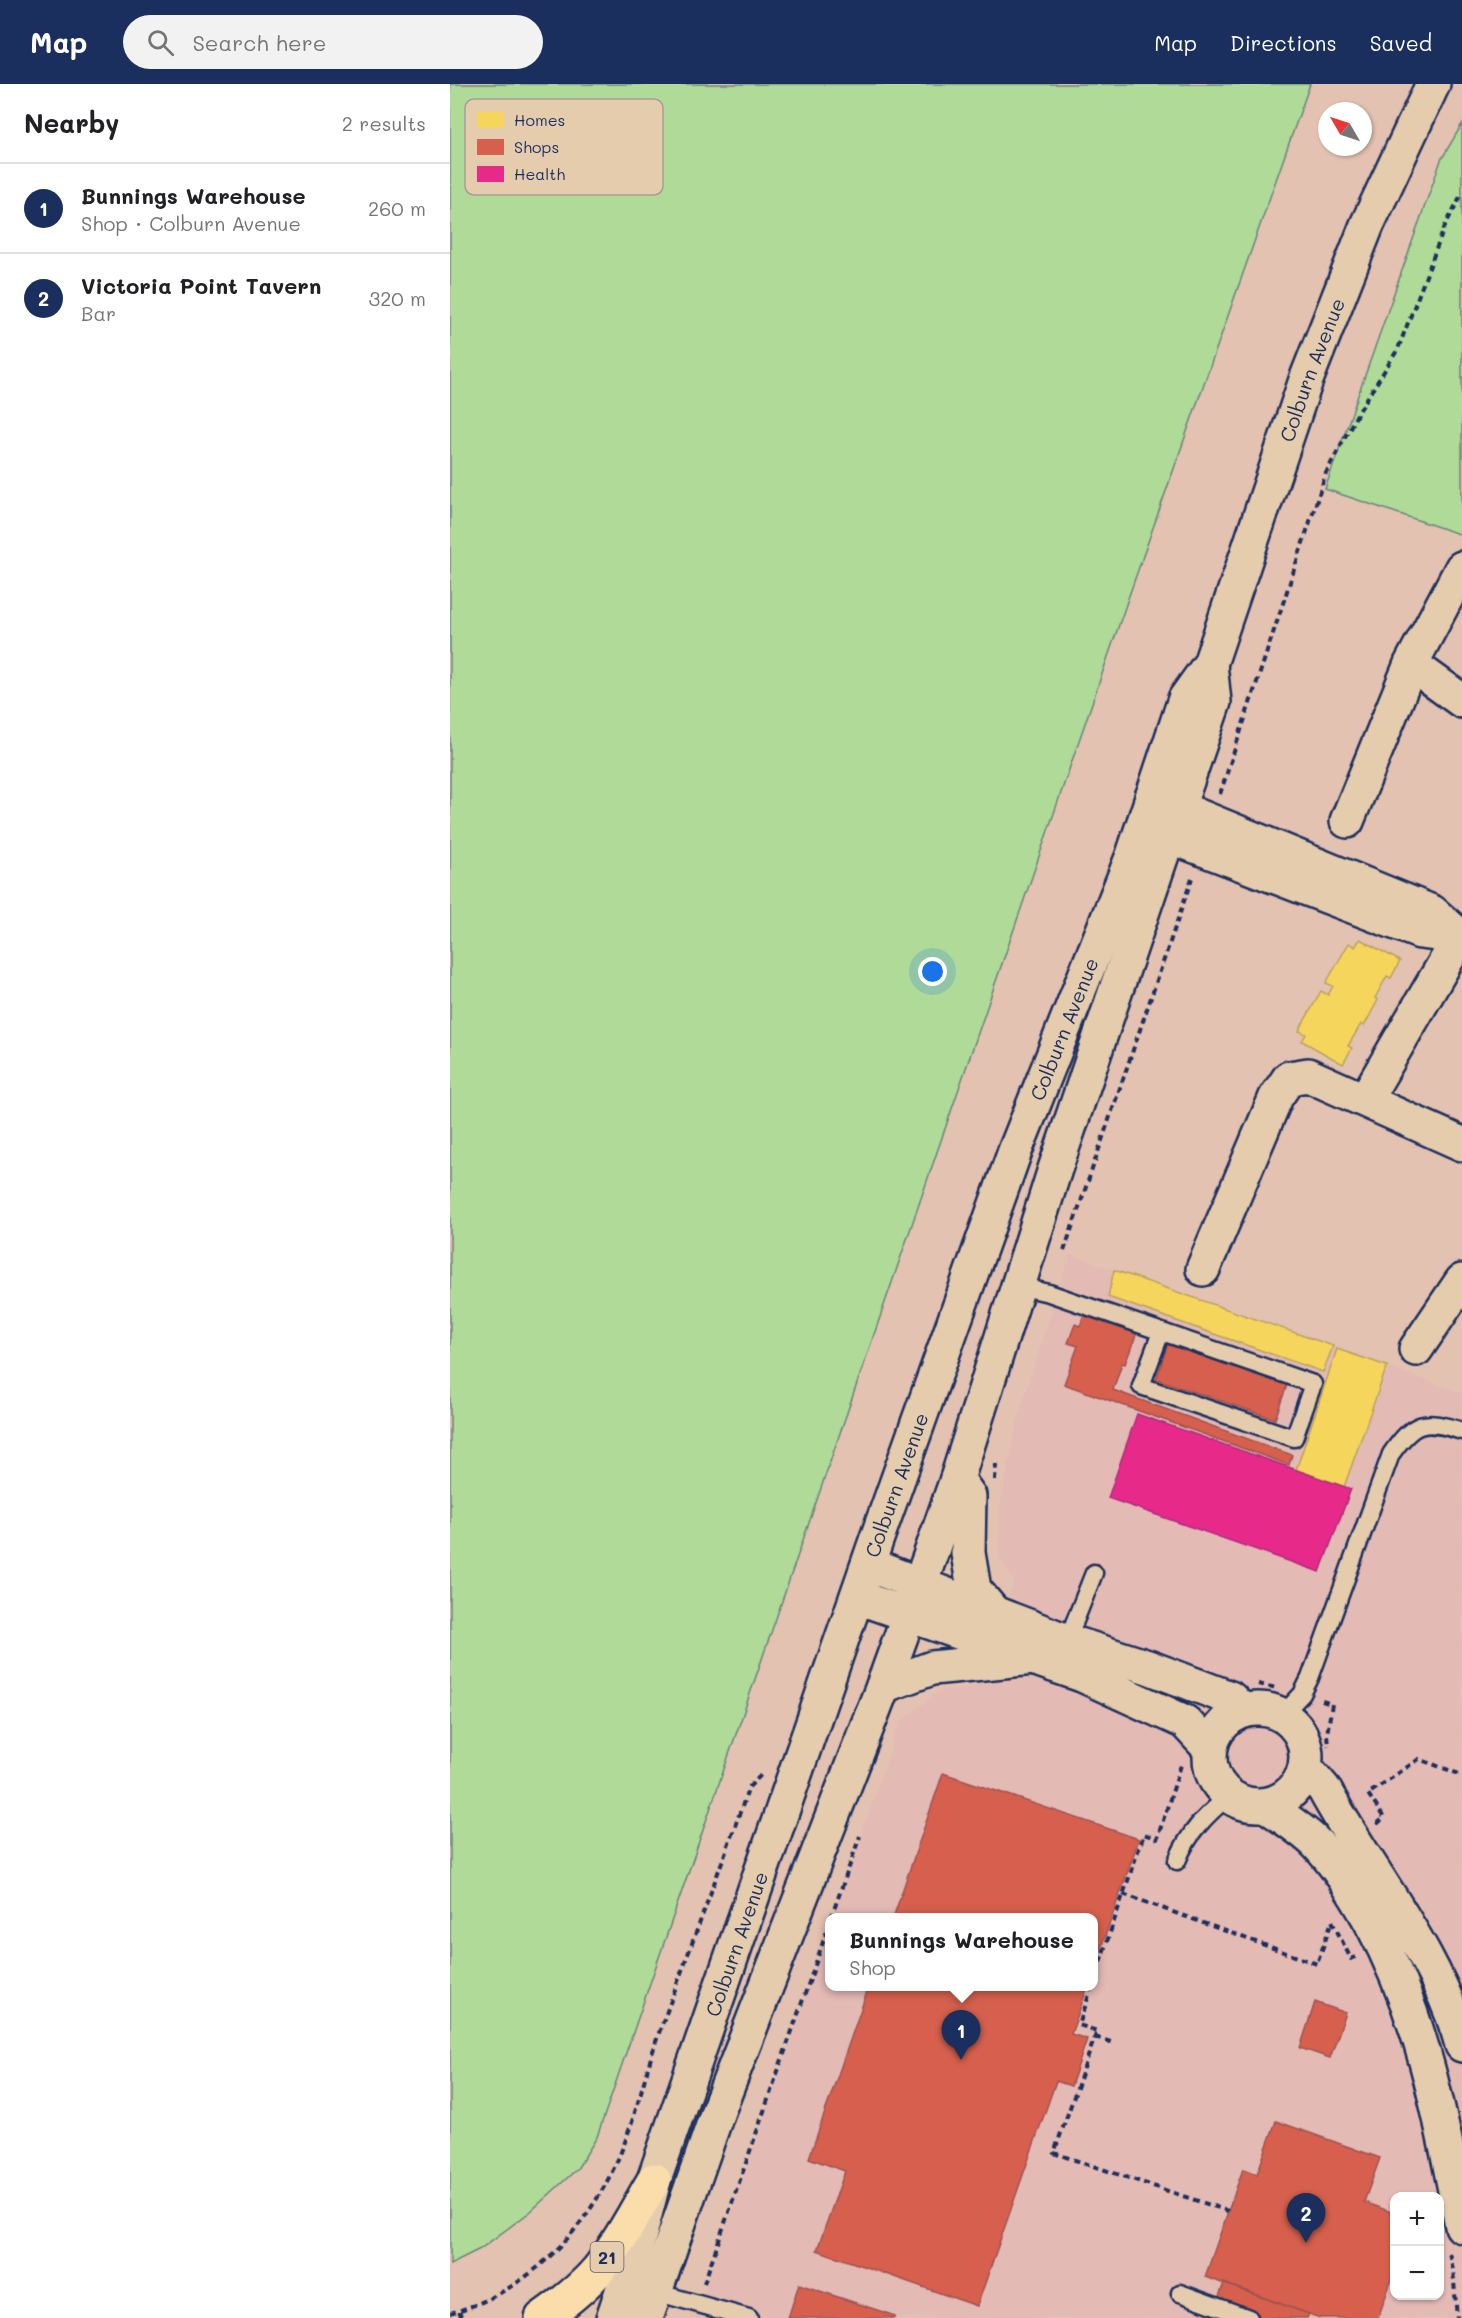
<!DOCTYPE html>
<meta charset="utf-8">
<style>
:root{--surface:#fff;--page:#f2f2f2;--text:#202124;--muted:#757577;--line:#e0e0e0;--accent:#1b2f5e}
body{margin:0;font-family:Mali,sans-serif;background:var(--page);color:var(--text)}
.controls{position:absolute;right:18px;bottom:18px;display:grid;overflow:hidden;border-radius:12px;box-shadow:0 2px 4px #0004}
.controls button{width:54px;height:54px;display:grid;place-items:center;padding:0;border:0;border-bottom:2px solid var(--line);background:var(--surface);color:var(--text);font:30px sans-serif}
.compass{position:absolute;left:868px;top:18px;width:54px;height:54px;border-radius:50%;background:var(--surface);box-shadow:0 2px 4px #0004;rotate:309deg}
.you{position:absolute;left:483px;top:888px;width:21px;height:21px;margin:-15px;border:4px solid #fff;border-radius:50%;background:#1a73e8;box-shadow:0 0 0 9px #1a73e833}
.badge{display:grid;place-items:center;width:39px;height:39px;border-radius:50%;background:var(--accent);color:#fff;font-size:20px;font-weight:700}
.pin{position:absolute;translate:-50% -50px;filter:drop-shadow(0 2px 3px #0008)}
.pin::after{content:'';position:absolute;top:32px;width:21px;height:18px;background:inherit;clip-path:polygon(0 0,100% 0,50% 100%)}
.popup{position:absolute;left:375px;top:1829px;width:273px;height:78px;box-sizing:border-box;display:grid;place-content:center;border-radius:12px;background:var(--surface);filter:drop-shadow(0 2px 4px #0005);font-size:20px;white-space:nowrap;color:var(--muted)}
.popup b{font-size:22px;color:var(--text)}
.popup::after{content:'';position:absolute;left:50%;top:100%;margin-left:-12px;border:12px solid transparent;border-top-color:var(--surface)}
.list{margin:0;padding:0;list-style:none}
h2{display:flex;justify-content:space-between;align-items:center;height:78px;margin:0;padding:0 24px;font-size:26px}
h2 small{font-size:20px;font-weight:400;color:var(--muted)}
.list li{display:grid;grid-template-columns:39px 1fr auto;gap:18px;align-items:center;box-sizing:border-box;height:90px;padding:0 24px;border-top:2px solid var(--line)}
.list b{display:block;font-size:22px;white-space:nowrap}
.list p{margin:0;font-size:20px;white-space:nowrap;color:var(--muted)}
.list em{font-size:20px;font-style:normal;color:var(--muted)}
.icon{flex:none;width:33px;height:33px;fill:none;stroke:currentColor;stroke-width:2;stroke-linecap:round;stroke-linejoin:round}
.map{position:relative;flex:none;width:1012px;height:2234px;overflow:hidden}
header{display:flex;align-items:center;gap:36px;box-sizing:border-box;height:84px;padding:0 30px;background:var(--accent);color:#fff}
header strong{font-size:28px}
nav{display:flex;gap:33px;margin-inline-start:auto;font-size:21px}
.search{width:420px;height:54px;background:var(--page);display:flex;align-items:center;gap:15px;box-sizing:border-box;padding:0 21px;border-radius:33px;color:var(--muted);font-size:22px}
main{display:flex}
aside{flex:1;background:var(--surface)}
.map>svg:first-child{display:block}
.built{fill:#e3bab4;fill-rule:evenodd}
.green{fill:#afda98;stroke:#65847b;stroke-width:1.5}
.homes{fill:#f6d55c;stroke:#b4a35d;stroke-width:1.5}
.shops{fill:#d6604d;stroke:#9e5152;stroke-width:1.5}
.health{fill:#e7298a;stroke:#aa2b7d;stroke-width:1.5}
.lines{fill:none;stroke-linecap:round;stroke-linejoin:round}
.lane-casing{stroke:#1b2f5e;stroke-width:21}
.street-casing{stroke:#1b2f5e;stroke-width:38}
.secondary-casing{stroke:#1b2f5e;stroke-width:38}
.highway-casing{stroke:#1b2f5e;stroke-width:38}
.path{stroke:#1b2f5e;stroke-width:4;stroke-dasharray:6 4.5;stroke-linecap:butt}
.lane{stroke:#e5ccad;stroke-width:16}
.street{stroke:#e5ccad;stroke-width:33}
.secondary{stroke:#e5ccad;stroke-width:33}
.highway{stroke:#fbddab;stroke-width:33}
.labels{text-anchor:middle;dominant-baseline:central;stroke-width:6;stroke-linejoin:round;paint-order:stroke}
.shield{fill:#e5ccad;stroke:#585e76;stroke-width:1.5}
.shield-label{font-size:18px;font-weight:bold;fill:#1b2f5e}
.street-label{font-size:20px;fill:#1b2f5e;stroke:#e5ccad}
.key{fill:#e5ccad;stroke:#a89d95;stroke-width:1.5}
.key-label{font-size:16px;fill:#1b2f5e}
</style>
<header>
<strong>Map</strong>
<div class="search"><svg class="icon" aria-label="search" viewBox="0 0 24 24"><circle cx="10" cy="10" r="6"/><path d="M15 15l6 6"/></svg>Search here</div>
<nav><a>Map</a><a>Directions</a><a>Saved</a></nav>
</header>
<main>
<aside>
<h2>Nearby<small>2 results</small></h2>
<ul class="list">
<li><span class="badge">1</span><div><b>Bunnings Warehouse</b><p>Shop · Colburn Avenue</p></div><em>260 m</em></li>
<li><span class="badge">2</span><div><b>Victoria Point Tavern</b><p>Bar</p></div><em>320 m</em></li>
</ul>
</aside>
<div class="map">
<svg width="1012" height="2234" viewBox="0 0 1012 2234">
<rect width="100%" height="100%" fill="#e4c2b1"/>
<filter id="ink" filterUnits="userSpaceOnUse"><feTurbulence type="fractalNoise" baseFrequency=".0167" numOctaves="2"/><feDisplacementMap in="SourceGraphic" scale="12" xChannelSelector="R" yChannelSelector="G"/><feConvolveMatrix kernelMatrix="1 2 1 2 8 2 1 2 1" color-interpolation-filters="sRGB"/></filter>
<g filter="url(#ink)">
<!-- built -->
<path class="built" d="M620,1170L1012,1309V2234H245L379,1845V1902H643V1834L383,1833L450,1638L491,1606L526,1602L564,1497L550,1473L551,1413L570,1326ZM944,2112H990V2212H944Z"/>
<!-- green -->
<path class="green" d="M0,0H860L681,506L147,2053L127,2085L80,2128L30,2165L0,2180Z
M1012,40V451L875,405L991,76Z"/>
<!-- homes -->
<path class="homes" d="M910,855L950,877L941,894L937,892L925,914L928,916L914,942L911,940L898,962L902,964L893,980L852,957L856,950L849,947L871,907L878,911L883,902L876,899L899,859L905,863Z
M664,1186L883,1262L873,1288L658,1213Z
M887,1265L937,1282L894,1403L846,1386Z"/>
<!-- shops -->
<path class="shops" d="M634,1231L660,1241L662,1237L688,1246L675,1280L672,1279L663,1306L842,1371L839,1381L614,1300L628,1262L618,1259L625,1240L630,1242Z
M718,1260L837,1301L825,1335L706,1295Z
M493,1689L689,1755L643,1887V1834H443Z
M419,1902H638L621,1950L637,1955L621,2002L606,1997L527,2222L367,2166L395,2087L359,2074Z
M865,1918L896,1929L880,1974L850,1964Z
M826,2037L930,2074L914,2118L944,2129V2189L928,2234H870L755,2193L793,2085L807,2090Z
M774,2199L859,2230L857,2234H761Z
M349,2200L445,2232L444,2234H338Z"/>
<!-- health -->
<path class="health" d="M687,1330L901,1405L870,1488L658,1414Z"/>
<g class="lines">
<defs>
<path id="lane" d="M568,1202L599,1209L863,1300L844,1354L691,1302L711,1248
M617,1557L644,1489
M832,1631L852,1610L860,1594L941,1370C964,1337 974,1335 1012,1347
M727,1777C738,1749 756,1731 779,1712
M205,2208L299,2234
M730,2209L799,2234"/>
<path id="street" d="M961,580L1012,617
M702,713L982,828L1012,854
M897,737L961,580L1012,484
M693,742L970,848L1010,853
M915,1016L1010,853
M753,1185L826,1013L839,994L858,991L1012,1060
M966,1265L1012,1197
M419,1481L617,1557L698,1583L780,1614L793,1627
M407,1513L632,1591L735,1638L760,1665
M760 1673a48 48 0 1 1 96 0a48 48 0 1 1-96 0Z
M855,1683L874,1705C919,1788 988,1870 1012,1961
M816,1721C833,1734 852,1745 867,1760C889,1783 906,1811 921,1838C974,1937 991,2034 1012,2142"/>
<g id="secondary">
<path d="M507,1395L519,1412L518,1469L524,1505L544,1529"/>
<path d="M433,1602L482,1584L584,1574"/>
<path id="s1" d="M163,2234L185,2169L204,2096L427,1454L565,1067L683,771L735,615L760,580L856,296L917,141L983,0"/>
<path d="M196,2234L268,2027L433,1602L479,1475L507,1395L604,1088L764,618L760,580"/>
</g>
<path id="highway" d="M92,2234C112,2220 132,2205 148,2186C170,2159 186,2126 204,2096"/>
</defs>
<!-- lane casing -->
<use href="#lane" class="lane-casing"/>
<!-- street casing -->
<use href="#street" class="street-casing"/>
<!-- secondary casing -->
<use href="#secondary" class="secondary-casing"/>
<!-- highway casing -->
<use href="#highway" class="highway-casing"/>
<!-- path -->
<path class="path" d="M770,710L876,389L906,332L948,265L995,142L1012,109
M614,1167L743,791
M545,1396L546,1380
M808,1600L827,1604
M872,1617L882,1620L877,1650L878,1662
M927,1740L934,1734L918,1710L969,1675L1012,1691
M673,1810L867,1880L882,1837L901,1875L906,1873
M381,1834L410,1752
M643,1898L694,1750L707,1755L732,1678
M642,1902L629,1941L647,1947L604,2069L778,2127
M645,1953L664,1959
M999,2169L1003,2185L1007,2234
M254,2199L379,1841
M9,2227L12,2234
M0,2229C77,2209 136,2147 168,2075C186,2034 195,1988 210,1946C240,1865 270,1784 299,1703L311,1691"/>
<!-- lane -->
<use href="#lane" class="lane"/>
<!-- street -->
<use href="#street" class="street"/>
<!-- secondary -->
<use href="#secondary" class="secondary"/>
<!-- highway -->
<use href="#highway" class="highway"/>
</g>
</g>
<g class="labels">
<!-- shield labels -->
<rect class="shield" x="140.5" y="2158" width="33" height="30" rx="4.5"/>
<g class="shield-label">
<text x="157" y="2173">21</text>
</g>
<!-- street labels -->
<g class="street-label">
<text stroke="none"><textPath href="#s1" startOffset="2072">Colburn Avenue</textPath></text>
<text stroke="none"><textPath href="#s1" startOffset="1366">Colburn Avenue</textPath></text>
<text stroke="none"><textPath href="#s1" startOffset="880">Colburn Avenue</textPath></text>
<text stroke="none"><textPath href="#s1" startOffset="394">Colburn Avenue</textPath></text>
</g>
</g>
<!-- legend -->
<rect x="15" y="15" width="198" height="96" rx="9" class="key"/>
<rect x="27" y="28" width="27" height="16" fill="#f6d55c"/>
<rect x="27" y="55" width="27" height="16" fill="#d6604d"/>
<rect x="27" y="82" width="27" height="16" fill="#e7298a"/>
<g class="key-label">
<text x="64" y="42">Homes</text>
<text x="64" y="69">Shops</text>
<text x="64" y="96">Health</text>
</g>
</svg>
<div class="controls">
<button>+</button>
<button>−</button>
</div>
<svg class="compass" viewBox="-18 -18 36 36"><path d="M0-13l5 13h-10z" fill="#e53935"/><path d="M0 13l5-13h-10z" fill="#757577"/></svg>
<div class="you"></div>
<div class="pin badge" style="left:511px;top:1976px">1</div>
<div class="popup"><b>Bunnings Warehouse</b>Shop</div>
<div class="pin badge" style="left:856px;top:2159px">2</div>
</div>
</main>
